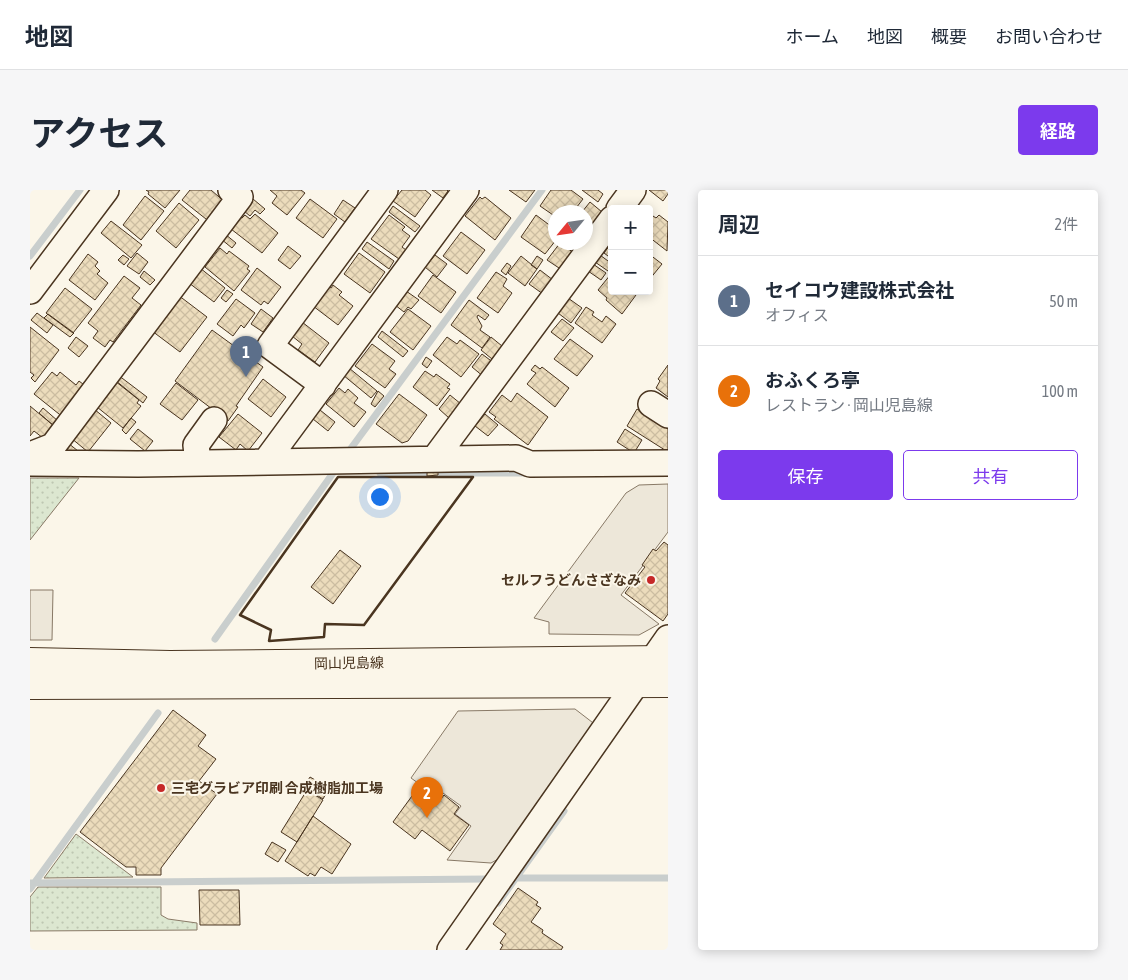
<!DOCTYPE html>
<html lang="ja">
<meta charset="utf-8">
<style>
:root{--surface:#fff;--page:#f6f6f7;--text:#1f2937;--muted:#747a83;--line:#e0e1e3;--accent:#7c3aed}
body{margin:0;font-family:"Asap Condensed","Noto Sans JP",sans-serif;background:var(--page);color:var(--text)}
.controls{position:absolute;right:15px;top:15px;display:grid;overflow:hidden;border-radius:5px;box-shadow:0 2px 12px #0003}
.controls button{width:45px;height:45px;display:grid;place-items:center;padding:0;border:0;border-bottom:1px solid var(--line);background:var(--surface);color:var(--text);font:25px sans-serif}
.compass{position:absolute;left:518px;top:15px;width:45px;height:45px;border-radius:50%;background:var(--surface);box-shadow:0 2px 12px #0003;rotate:241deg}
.you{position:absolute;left:349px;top:306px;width:18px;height:18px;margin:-12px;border:4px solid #fff;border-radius:50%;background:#1a73e8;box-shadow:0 0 0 8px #1a73e833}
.badge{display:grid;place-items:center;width:32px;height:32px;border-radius:50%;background:var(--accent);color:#fff;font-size:16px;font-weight:700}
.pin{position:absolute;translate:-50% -41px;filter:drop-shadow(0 1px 2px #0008)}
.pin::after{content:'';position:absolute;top:26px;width:18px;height:15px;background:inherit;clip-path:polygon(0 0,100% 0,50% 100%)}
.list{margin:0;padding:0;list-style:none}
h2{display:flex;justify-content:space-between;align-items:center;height:65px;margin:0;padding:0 20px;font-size:21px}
h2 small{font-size:16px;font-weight:400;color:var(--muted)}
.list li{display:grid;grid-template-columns:32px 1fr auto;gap:15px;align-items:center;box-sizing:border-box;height:90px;padding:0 20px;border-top:1px solid var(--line)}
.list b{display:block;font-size:19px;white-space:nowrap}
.list p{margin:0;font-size:16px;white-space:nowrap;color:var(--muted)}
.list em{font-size:16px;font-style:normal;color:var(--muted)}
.actions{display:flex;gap:10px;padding:15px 20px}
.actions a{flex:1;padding:11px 0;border:1px solid var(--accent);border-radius:5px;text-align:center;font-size:18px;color:var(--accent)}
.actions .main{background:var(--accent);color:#fff}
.map{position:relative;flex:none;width:638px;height:760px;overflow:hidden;border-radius:5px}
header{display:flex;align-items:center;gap:30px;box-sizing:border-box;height:70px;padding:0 25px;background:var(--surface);border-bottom:1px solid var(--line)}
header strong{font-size:24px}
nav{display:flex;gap:28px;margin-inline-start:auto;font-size:18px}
.intro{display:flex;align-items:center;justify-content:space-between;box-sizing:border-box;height:120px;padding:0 30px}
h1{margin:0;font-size:35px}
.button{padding:12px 22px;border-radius:5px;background:var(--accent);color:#fff;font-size:18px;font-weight:700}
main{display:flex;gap:30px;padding:0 30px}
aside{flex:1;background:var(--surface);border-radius:5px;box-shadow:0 2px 12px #0003}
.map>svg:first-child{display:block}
.grass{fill:url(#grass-dots);stroke:#887966}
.parking{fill:#ede7d9;stroke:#887966}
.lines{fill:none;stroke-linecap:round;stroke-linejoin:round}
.stream{stroke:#c9cecd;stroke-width:7}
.building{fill:url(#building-cross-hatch);stroke:#4a3520}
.minor-casing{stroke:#4a3520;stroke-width:28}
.major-casing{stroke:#4a3520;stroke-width:30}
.minor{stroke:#fbf6e9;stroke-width:25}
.major{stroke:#fbf6e9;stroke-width:28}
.wall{stroke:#4a3520;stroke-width:2.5}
.poi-dot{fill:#c62828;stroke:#fbf6e9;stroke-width:2}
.labels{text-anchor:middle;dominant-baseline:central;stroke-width:4;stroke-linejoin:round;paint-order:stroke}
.poi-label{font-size:14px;font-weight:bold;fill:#4a3520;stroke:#fbf6e9;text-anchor:end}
.street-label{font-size:14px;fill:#4a3520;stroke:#fbf6e9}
</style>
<header>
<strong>地図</strong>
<nav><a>ホーム</a><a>地図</a><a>概要</a><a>お問い合わせ</a></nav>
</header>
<div class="intro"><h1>アクセス</h1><a class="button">経路</a></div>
<main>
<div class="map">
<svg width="638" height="760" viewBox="0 0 638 760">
<defs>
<pattern id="grass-dots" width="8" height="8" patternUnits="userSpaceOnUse" patternTransform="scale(1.25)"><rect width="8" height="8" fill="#dce7d0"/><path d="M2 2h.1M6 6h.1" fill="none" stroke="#bec7b2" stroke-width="1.8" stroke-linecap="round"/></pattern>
<pattern id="building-cross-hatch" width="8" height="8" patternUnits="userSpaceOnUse" patternTransform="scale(1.25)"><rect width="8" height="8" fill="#ecdcbc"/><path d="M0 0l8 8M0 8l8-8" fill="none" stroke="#ccbda1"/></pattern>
</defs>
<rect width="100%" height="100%" fill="#fbf6e9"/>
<!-- grass -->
<path class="grass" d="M0,288H49L0,350Z
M46,644L103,687L14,688Z
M8,697H131V725L138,729L167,733V740L0,741V707Z"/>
<!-- parking -->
<path class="parking" d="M638,294V342L591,405L629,434L609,445L519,444V432L504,428L596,303L609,295Z
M0,400H23L22,450H0Z
M545,519L571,539L470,668L461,673L417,670L441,636L425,624L431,616L413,603L409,608L381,588L428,521Z"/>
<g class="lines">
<!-- stream -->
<path class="stream" d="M0,66L50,0
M316,265L512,0
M350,283H497
M185,449L308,276
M484,688H638
M0,693L456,689
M0,699L128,523
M468,713L534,621"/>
</g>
<!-- building -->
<path class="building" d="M116,0H150L135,18L118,4L119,2Z
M160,0H181L196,13L181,33L152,10Z
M240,0H271L275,3L257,25L242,13L247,6Z
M372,0H395L401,5L385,27L363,11Z
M402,0H417L418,1L413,8Z
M479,0H505L496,12Z
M521,0H541L553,9L543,22L538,20L537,22H526V27L510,16Z
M552,0H568L573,4L568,12Z
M619,0H638V4L633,11Z
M115,6L134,21L111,50L93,35Z
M450,7L452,9L455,7L481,28L465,50L435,26Z
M223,9L235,19L230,24L225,20L220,26L214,21Z
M280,9L307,29L293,48L266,28Z
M313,10L325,18L315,32L304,24Z
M560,12L572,22L562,35L556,31V22H552Z
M149,13L169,30L146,58L126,41Z
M363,16L390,36L385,42L359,22Z
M225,24L248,43L232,63L201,39L210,27L212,28L215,25L220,29Z
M620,24L626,28L629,25L638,32L637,61L619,47Z
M359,25L375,37L372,40L380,46L372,57L376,60L369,69L341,49Z
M506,25L526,40V50L515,64L491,47Z
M81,31L112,55L101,68L71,43Z
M431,42L455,60L437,84L413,66Z
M195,44L206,53L202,58L191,49Z
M337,52L364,71L359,79L332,59Z
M582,52V69L574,63Z
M530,53L544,63L532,80L517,70Z
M258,56L271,66L260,79L248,70Z
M190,58L197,64L199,61L219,76L217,79L220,81L204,101L175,77Z
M107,63L118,72L109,84L97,76Z
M329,63L355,82L340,103L314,84Z
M58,64L68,72L65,76L70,81L67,84L78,93L65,110L39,90Z
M619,64L632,74L619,90Z
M93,65L99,69L94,75L88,70Z
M405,65L417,74L407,87L395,77Z
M570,65L582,74L578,81L565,72Z
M491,66L507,79L495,96L478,83Z
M507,66L513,70L507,79L501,75Z
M477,73L481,76L476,85L471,81Z
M563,74L576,83L571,90L558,81Z
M170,78L195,98L184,112L159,93Z
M227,78L251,97L238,114L234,111L231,115L211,100Z
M510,80L523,90L513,104L499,94Z
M114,81L125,90L120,95L110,87Z
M466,82L477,89L473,96L482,103L468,123L447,108Z
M581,84L582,101H602L606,105L592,124L576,110L577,108L568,100Z
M403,85L426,102L411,123L388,106Z
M94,86L110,98L102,108L111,115L83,152L80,150L75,157L63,148L68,141L58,133Z
M303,95L312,102L309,105L323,116L308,135L283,116L298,96L301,98Z
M35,98L62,119L43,143L16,123Z
M197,100L203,104L196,112L191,108Z
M376,101L389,110L381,119L378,117L374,122L365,115Z
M148,105L177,127L150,162L122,141Z
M538,108L552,118L541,133L528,123Z
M206,109L225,123L214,138L211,135L203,146L187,134Z
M439,110L459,125L455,130L448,125L447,127L452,136L450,140L460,147L452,158L421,135Z
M556,117L564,122L562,125L572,132L576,126L586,134L572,153L545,133Z
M231,119L243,128L233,142L221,134Z
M378,119L401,136L383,160L360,142Z
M7,123L23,135L17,143L1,130Z
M18,124L44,143L40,147L14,128Z
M532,129L544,138L533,151L521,142Z
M272,132L299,153L285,172L268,160L272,154L262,146Z
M0,137L29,160L5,192L1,188L4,185L0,182Z
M182,140L233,177L206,216L208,217L198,231L145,191Z
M352,141L378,161L373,167L348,147Z
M46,147L58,156L49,167L38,158Z
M417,147L427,154L430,150L449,164L431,187L403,165Z
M461,147L472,156L462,169L451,160Z
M540,149L563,166L547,186L524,169Z
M342,154L365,171L359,179L366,184L355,198L325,176Z
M452,164L464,173L454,187L442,177Z
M396,167L402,171L397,178L392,174Z
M505,175L510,179L512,177L539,198L525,217L497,194L506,183L501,180Z
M638,175V207L626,198L630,191L628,189Z
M319,178L347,201L341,208L313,185Z
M395,181L404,187L406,184L420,194L417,198L420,199L407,216L383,197Z
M22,182L27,186L30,182L46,195L49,191L58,198L34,228L4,204Z
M88,185L117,207L113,213L85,190Z
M233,189L256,207L241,227L218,209Z
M85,191L109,210L107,213L111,216L93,238L67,217Z
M146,193L168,210L152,230L130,214Z
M309,198L315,203L318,199L328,208L324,213L336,222L324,237L296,214Z
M348,201L354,206L345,217L341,214Z
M487,203L518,227L498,255L464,229L466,227L459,222L472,205L481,212Z
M369,204L397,225L378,251L372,253L346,234Z
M420,205L431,214L419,228L409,219Z
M0,216L24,236L13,248L4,241L0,246Z
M13,218L28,231L24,236L9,223Z
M64,219L81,233L58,262L41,248Z
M607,219L638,239V262L597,236Z
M290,220L305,232L298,241L283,229Z
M208,224L232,243L218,261L210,254L206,260L189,247Z
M455,224L468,235L458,246L445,236Z
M101,228L106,232L96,244L92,240Z
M108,239L123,251L115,261L100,249Z
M595,239L612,250L604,263L587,252Z
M38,253L48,261L46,263L30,262Z
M397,278H408V285L397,286Z
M634,352L638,355V424L633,431L595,403L615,377L612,375L623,359L626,361Z
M310,360L331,376L303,414L281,397Z
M143,520L176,545L168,556L186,569L169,591L187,604L131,678V685H106V677H96L50,642Z
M280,587L299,598L293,609L274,597Z
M390,595L410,610L414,605L429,617L424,624L439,635L420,661L392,640L385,649L363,632Z
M277,600L293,610L267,652L251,642Z
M283,626L321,654L302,684L291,677L285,686L280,683L278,686L255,671Z
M242,652L256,660L248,672L235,664Z
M488,698L508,712L506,715L511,718L501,732L513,740L512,743L533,757L531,760H470L473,755L470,753L476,744L463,734Z
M169,700H209L210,735H170Z"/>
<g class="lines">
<defs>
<path id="minor" d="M589,19L603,0
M0,101L76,0
M293,195L240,156L355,0
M621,214L638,225
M0,265L23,256L210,7L201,0
M405,268L582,29
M236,271L436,0
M0,273L108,274L486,268L500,274L638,273
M168,273L166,255L184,230
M420,760L638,448"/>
<path id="major" d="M0,472L140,475L638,470
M0,495L638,493"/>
</defs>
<!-- minor casing -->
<use href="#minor" class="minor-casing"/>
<!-- major casing -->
<use href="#major" class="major-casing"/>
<!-- minor -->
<use href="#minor" class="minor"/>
<!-- major -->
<use href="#major" class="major"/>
<!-- wall -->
<path class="wall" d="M308,287H443L334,435L295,434L294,447L239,451L241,440L210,425Z"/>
</g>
<!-- markers -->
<g class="poi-dot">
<circle cx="621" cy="390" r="5"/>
<circle cx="131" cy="598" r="5"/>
</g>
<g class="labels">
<!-- poi labels -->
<g class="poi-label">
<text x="611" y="390">セルフうどんさざなみ</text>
<text x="141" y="598" text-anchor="start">三宅グラビア印刷 合成樹脂加工場</text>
</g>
<!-- street labels -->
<g class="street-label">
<text transform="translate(319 473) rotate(-1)">岡山児島線</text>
</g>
</g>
</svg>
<div class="controls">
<button>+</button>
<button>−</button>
</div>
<svg class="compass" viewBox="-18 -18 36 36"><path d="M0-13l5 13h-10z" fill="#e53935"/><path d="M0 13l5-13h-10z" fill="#747a83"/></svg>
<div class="you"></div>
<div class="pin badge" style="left:216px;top:187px;background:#5c6f8a">1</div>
<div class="pin badge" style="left:397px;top:628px;background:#e8710a">2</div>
</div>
<aside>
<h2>周辺<small>2件</small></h2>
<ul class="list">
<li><span class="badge" style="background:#5c6f8a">1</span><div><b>セイコウ建設株式会社</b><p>オフィス</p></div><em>50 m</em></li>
<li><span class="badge" style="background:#e8710a">2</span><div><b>おふくろ亭</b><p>レストラン · 岡山児島線</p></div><em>100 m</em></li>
</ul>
<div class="actions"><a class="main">保存</a><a>共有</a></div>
</aside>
</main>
